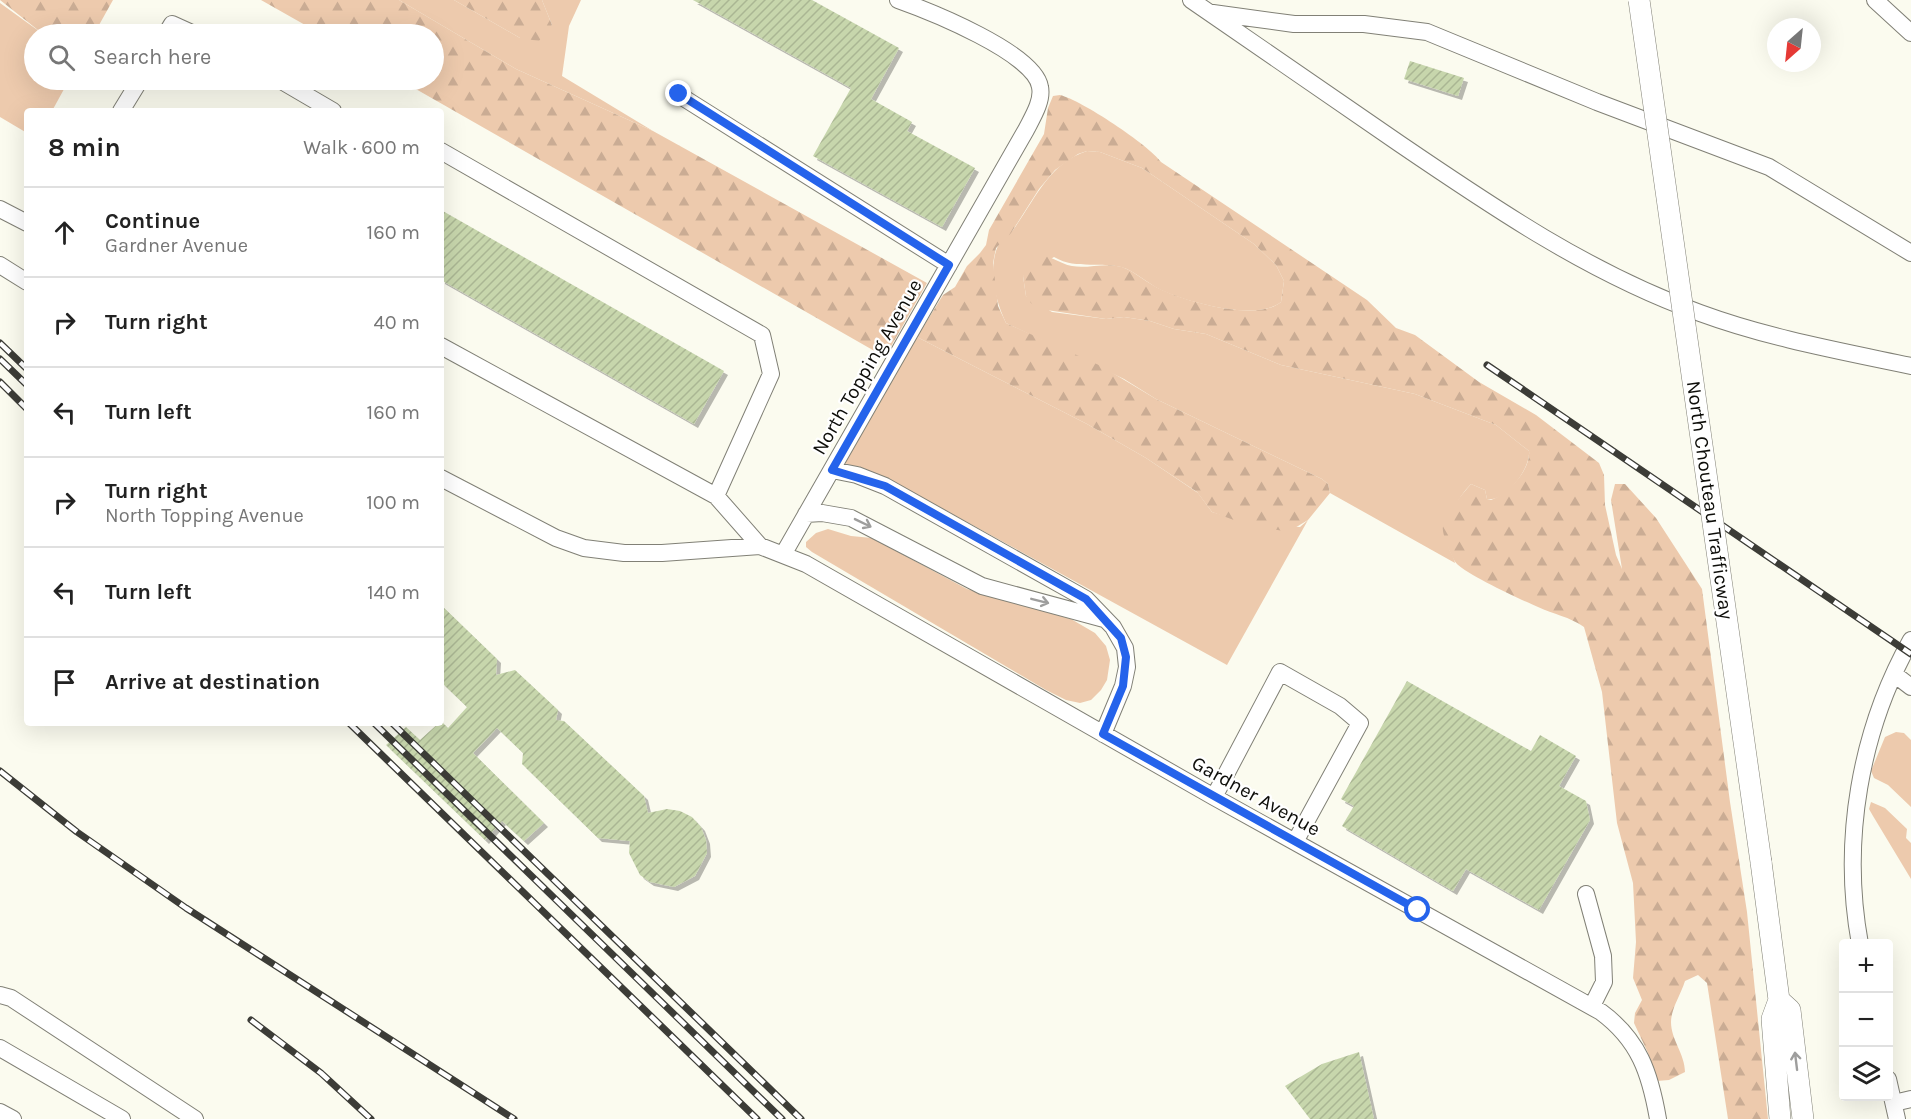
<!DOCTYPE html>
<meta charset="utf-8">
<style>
:root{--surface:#fff;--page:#f2f2f2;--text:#222;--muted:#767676;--line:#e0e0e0}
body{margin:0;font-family:Karla,sans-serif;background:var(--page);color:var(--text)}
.controls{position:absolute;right:18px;bottom:18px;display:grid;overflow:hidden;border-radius:6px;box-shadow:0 6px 24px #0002}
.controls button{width:54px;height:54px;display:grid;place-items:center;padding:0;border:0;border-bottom:2px solid var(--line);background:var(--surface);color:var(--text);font:30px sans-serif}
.compass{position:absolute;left:1767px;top:18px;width:54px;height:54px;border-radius:50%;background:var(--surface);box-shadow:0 6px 24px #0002;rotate:207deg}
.stop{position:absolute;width:18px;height:18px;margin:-14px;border:4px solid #2563eb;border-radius:50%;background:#fff}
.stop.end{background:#2563eb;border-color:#fff;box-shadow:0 2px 6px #0008}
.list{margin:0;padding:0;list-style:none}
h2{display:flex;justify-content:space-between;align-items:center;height:78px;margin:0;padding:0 24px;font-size:26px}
h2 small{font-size:20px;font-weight:400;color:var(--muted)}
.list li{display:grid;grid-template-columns:39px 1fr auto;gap:18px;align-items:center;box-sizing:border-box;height:90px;padding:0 24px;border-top:2px solid var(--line)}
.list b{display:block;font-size:22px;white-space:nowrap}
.list p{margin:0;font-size:20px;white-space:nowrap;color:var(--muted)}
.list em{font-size:20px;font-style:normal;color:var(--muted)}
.icon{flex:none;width:33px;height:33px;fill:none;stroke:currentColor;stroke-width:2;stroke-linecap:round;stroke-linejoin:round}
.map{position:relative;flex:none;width:1911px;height:1119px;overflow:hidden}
.search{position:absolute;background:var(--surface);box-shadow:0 6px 24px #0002;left:24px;top:24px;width:420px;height:66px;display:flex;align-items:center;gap:15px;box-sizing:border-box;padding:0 21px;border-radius:33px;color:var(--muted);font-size:22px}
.panel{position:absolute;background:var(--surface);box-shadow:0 6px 24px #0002;left:24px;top:108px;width:420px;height:618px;border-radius:6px}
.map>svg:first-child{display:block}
.grass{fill:#edcaad}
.forest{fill:url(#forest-firs)}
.building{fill:url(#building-hatch);filter:url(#shadow)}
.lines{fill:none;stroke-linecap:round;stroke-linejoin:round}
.minor-casing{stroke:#818076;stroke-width:18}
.major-casing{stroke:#818076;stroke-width:22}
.minor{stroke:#fff;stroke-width:16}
.major{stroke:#fff;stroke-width:21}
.rail-casing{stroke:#3c3c37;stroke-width:7}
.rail{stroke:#fff;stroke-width:4.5;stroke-dasharray:14;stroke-linecap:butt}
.major-bridge-casing{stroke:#818076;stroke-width:22;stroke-linecap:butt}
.major-bridge{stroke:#fff;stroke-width:21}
.oneway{stroke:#9e9e9d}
.route{stroke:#2563eb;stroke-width:8}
.labels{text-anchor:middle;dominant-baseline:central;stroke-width:4.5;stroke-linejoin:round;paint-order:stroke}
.street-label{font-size:20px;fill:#0d0d09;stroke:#fff}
</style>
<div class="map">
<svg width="1911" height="1119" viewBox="0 0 1911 1119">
<defs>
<pattern id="forest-firs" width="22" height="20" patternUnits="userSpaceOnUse" patternTransform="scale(1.5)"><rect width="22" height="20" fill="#edcaad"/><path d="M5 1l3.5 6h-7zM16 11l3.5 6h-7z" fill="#caac94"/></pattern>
<pattern id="building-hatch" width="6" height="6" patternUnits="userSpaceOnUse" patternTransform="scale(1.5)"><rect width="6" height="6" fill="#c7d6ac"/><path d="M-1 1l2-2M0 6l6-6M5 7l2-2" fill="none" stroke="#aab693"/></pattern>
<filter id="shadow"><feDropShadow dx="4" dy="4" stdDeviation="0" flood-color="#0004"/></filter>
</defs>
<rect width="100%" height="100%" fill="#fbfbef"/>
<!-- grass -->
<path class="grass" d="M399,0H454L520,38L552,25L542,0H581L569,26L562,76L653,131L516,69Z
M0,3L43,34H34V80H69L52,111H27V133L0,117Z
M1087,151L1100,152L1142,168L1254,244L1276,265L1284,281L1281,302C1257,322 1187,302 1161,290C1147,283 1135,271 1121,267C1097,261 1076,270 1054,257L1023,276L1026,296L1052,312L1106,319L1124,317L1150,321L1174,329L1206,334L1281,365L1415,394L1496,425L1529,451C1531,468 1505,503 1487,499L1485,490L1471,484C1456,500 1443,522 1448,545C1449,551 1454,557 1455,563L1330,493L1328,484L1322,479L1156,399L1124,379L1006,323C996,302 989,274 996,251C999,241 1007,237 1013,230C1035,200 1049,163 1087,151Z
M917,337L1087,424L1146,458L1198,493L1212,512L1256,525L1300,527L1308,520L1227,665L885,477L844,463Z
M828,529L851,536L872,538L967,589L1071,619L1095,633L1106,646L1110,660L1107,680L1101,690L1091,700L1080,703L1066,700L1046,690L812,552L806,547V542L816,533Z
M1896,732L1904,733L1911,740V807L1888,785L1874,778L1871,771L1885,737Z
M1871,802L1885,808L1907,829L1906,838L1911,843V879L1873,816L1869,809Z"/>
<!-- forest -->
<path class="forest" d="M0,0H113L94,34H43Z
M261,0H399L516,69L653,131L927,283L885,357L400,80H434V34H321Z
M454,0H542L552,25L539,41L520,38Z
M1060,95C1081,100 1149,145 1161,162L1367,300L1396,328L1415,335L1479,382L1536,415L1599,463L1604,475L1605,505L1616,555L1622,569L1611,500L1615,484H1625L1656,518L1702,589L1730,802L1747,912L1768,1119H1728L1707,983L1698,975L1685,981C1681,994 1671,1009 1671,1022C1671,1040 1685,1054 1685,1072L1669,1080L1657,1081L1648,1053L1634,1023L1635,1013L1642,1000L1633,978L1636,942L1633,883L1617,823L1602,692L1584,627C1570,617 1553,614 1538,607C1521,600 1468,575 1457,564C1452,559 1441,533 1443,526C1448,510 1461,496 1471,484L1485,490L1487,499L1491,500C1507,495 1531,470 1529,451L1496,425L1415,394L1281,365L1206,334L1174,329L1150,321L1124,317L1106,319L1040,309L1031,303L1026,296L1023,276L1032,256C1048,252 1057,263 1072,266C1088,269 1104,262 1122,267C1136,272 1148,284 1162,290C1188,302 1257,322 1281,302L1284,281L1276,265L1254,244L1142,168L1100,152L1087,151L1078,154L1055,170L1039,189L1011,233L996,248L993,263L998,306L1006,323L1101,366L1156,399L1322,479L1328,484L1330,493L1308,520L1288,532L1242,523L1212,512L1197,492L1146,458L1087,424L917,337L943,295L955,287L967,266L980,253L986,245L989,230L1044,134L1048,108L1053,96Z"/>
<!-- building -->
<path class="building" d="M693,0H812L899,48L871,99L912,122L907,131L975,168L942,227L813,156L851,88Z
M1410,61L1464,78L1458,96L1404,79Z
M441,210L724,371L694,424L441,280Z
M441,605L497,659L496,675L515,670L558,710L556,720L564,721L644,796L648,813L667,809L680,811L692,817L701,827L706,840L707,853L695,876L674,887L650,882L640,875L629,853L630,841L598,838L522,764L523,753L497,728L473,753L544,823L524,841L502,821L485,840L386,745L406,727L420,740L441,721L448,728L467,707L441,682Z
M1407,681L1531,751L1540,735L1576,756L1559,786L1586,801L1590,820L1539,910L1466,869L1453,891L1342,826L1354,806L1341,799Z
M1359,1052L1374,1119H1310L1285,1086L1322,1064Z"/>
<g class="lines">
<defs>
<path id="minor" d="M1191,0C1260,48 1330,96 1400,144C1494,208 1591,274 1700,313C1768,338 1840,351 1911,366
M1875,0L1911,33
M1213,13L1294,24H1364L1427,32L1597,102L1769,167L1911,253
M166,34L172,24L194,34
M280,80L333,111
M679,95L949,265
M121,111L140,80
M441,151L762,335L771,374L716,496
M0,209L27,223
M0,265L27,282
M441,346L716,496L760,546
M832,470L857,475L885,486L1086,599L1113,627L1125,648L1127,667L1123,686L1103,734
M441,478L556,538L584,548L624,553H662L760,546L806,564L1214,797L1601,1012C1639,1040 1650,1073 1658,1119
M806,514L822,513L851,518L982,586L1104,619
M784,553L1026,130C1032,118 1043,101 1040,87C1035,53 929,11 898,0
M1894,674L1911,687
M1214,797L1280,672L1340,706L1360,723L1295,842
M1586,894L1603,956L1604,982L1592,1006
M1860,944C1841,841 1860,731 1911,640
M0,995L11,998L195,1119
M0,1048L122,1119
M1888,1079L1897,1119
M1894,1103L1911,1099
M0,1112L13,1119"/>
<path id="major" d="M1761,862L1779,1000L1772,1019L1780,1119
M1779,1000L1790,1010L1803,1119"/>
</defs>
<!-- minor casing -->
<use href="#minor" class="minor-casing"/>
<!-- major casing -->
<use href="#major" class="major-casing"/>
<!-- minor -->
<use href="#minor" class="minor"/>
<!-- major -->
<use href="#major" class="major"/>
<defs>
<path id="rail" d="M0,343L27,369
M0,359L27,385
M1487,365L1911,654
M0,382L27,409
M349,723L757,1119
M374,723L782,1119
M392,723L801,1119
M0,771L77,832L186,908L514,1119
M251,1020L321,1073L371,1119"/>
</defs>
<!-- rail casing -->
<use href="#rail" class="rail-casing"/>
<!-- rail -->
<use href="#rail" class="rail"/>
<defs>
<path id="major-bridge" d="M1639,0L1761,862"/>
</defs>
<!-- major-bridge casing -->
<use href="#major-bridge" class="major-bridge-casing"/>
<!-- major-bridge -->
<use href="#major-bridge" class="major-bridge"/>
</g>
<!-- one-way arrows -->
<defs><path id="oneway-shaft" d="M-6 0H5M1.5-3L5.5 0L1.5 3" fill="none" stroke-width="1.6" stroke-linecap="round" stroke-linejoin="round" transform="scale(1.5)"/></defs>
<g class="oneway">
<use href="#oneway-shaft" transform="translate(863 523) rotate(26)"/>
<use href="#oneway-shaft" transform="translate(1040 601) rotate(14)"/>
<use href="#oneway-shaft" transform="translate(1796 1061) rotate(-97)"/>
</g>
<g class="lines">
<!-- route -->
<path class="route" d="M679,94L949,265L832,470L885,486L1086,599L1121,638L1126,657L1123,686L1103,734L1418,910"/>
</g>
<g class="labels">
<!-- street labels -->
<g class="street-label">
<text transform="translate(867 367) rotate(-60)">North Topping Avenue</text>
<text transform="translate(1710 500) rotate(82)">North Chouteau Trafficway</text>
<text transform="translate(1256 796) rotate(29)">Gardner Avenue</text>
</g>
</g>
</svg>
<div class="controls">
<button>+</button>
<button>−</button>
<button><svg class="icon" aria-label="layers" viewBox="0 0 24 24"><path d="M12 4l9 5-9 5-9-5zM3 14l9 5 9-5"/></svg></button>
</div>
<svg class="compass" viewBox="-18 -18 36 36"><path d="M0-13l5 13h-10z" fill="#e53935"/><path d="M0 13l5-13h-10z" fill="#767676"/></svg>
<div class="stop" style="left:1418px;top:910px"></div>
<div class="stop end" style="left:679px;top:94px"></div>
<div class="search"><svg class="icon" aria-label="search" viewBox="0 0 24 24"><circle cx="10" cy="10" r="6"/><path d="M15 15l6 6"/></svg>Search here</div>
<section class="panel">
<h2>8 min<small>Walk · 600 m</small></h2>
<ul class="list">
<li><svg class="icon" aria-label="ahead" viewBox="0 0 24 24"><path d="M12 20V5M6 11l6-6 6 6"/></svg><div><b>Continue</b><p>Gardner Avenue</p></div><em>160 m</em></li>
<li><svg class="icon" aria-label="right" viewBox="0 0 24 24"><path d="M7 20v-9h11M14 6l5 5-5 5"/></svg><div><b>Turn right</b></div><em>40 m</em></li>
<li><svg class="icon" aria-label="left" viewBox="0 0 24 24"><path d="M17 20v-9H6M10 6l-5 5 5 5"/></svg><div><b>Turn left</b></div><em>160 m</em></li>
<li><svg class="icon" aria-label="right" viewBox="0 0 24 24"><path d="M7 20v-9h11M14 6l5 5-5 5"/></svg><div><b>Turn right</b><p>North Topping Avenue</p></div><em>100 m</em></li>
<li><svg class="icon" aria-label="left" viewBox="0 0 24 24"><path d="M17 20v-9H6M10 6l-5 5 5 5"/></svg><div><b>Turn left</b></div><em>140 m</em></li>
<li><svg class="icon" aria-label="arrive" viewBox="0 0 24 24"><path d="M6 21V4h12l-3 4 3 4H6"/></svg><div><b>Arrive at destination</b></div></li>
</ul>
</section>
</div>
